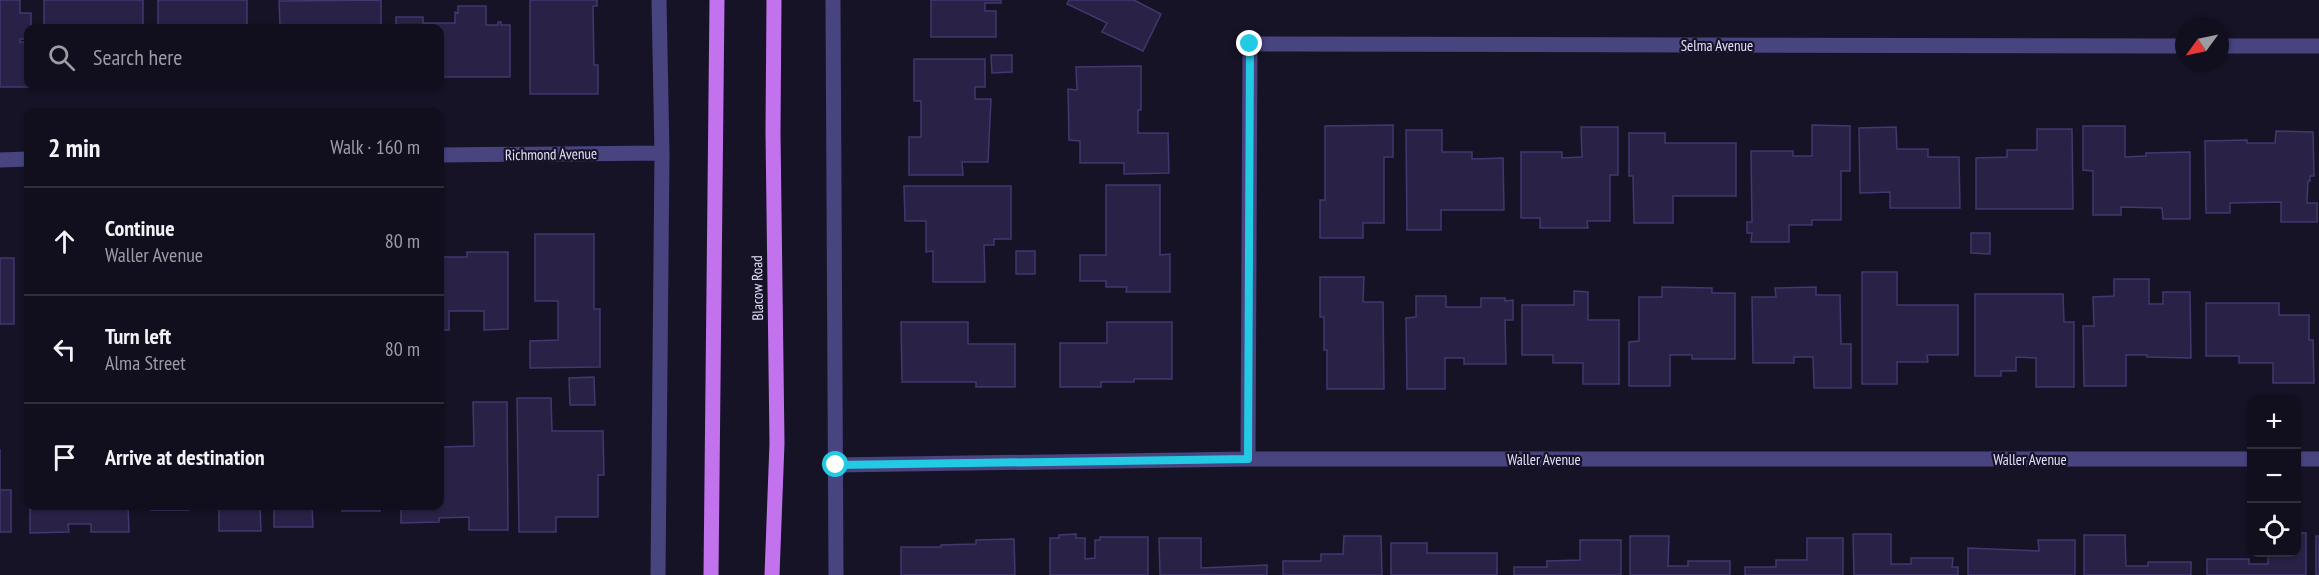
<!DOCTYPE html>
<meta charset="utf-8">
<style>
:root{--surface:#110e1d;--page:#1a1726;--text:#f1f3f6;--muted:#9c9ca4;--line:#302e3b}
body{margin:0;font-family:"PT Sans Narrow",sans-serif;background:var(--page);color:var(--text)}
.controls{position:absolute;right:18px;bottom:18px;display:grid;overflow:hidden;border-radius:12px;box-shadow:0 2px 4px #0004}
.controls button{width:54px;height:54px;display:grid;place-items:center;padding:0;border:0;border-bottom:2px solid var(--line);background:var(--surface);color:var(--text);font:30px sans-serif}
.compass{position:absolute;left:2175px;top:18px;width:54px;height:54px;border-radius:50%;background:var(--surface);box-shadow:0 2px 4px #0004;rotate:237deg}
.stop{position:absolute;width:18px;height:18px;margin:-14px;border:4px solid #22cae3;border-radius:50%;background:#fff}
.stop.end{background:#22cae3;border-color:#fff;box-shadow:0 2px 6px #0008}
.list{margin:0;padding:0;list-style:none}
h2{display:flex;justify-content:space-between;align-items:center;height:78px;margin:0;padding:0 24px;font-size:26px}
h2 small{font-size:20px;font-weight:400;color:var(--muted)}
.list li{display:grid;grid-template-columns:39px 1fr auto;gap:18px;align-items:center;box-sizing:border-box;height:108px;padding:0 24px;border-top:2px solid var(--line)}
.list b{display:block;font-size:22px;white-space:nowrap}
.list p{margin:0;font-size:20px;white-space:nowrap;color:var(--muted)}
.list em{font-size:20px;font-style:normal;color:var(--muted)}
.icon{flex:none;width:33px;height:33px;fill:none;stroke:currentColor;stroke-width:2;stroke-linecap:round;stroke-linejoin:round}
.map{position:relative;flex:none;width:2319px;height:575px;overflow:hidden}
.search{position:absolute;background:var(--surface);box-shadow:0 2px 4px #0004;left:24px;top:24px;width:420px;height:66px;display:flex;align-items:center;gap:15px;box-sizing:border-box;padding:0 21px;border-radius:12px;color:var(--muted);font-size:22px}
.panel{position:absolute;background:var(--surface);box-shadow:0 2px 4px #0004;left:24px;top:108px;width:420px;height:402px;border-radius:12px}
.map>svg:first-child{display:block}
.building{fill:#2a2246;stroke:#43376f;stroke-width:1.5}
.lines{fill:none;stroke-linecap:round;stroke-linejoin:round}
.minor{stroke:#484480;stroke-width:15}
.major{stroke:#c272ed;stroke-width:15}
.route{stroke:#22cae3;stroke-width:8}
.labels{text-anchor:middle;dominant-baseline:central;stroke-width:4.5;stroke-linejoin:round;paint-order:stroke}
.street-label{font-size:15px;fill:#e2defb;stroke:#171327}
</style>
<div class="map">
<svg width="2319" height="575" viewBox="0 0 2319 575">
<rect width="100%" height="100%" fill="#171327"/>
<!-- building -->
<path class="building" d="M0,0H20V13H31V28H28V39H20V42H28V86L33,87H0Z
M44,0H143V28H44Z
M158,0H247V28H158Z
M381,0V28H266V25H280L279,1Z
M530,0H597V6H593L594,65H598V94H530Z
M931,0H1001V3H985V11H996V37H931Z
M1069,0H1134L1161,14L1143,51L1102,32L1107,23L1067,4Z
M458,6H486V25H498V22H501V25H510V77H440V28H396V17H423V23H455V12L458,13Z
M991,55H1012V72L992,73Z
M914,59H985V87H975V99H991L988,162H962L963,175H909V137H921V101H914Z
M1141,66V110H1138V133H1168L1169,173L1124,174V163H1080V141L1069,140L1068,89L1077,90L1076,67Z
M1393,125V157H1384V223H1363V238H1320V200H1325V126Z
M1812,125L1850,126V171H1841V220H1812V225H1789V242H1751L1752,233H1747V222H1752L1751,151H1793V156H1812Z
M2083,126H2125V157L2146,156V153L2190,152V219H2163L2162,208L2121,207V215H2093V171L2083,170Z
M1581,127H1618V175H1610V221H1587L1588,228H1540V218H1521V152H1562V158L1582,157Z
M1896,127L1897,149H1928V157H1959L1960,208H1890V192L1860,193L1859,128Z
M2037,129H2072L2073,209H1976V158L2007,157V150H2037Z
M1406,130H1442V152H1472V159L1503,158L1504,210H1441V230H1407Z
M2276,131L2313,132L2314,176H2310V181H2308L2307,203H2317V222H2281V202L2230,203V213H2206L2205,141L2247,140V143H2275Z
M1629,133H1665V143H1736V196H1673V223H1634L1633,176H1629Z
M1106,185H1160V255L1170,254V292H1126L1127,287H1106V281H1080V255H1106Z
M904,186H1011V239H994V245H984L985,282H933V251L926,252V221H905Z
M1971,233H1990V254L1971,253Z
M535,234H594V309H600V367L530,368V341L558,340V301H535Z
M1016,251H1035V274H1016Z
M467,252H508V329L484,330V311H449V330H440V257H467Z
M0,258H14V324H0Z
M1862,272H1897V305H1958V355H1927L1928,362H1897V384H1862Z
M1320,277H1364L1363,302H1383L1384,389H1327V350H1324V317H1320Z
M2114,279H2149V304H2163V292H2190L2191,358L2147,357V355H2126V386H2084L2083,326H2094L2093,297L2114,296Z
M1662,287L1712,288V293H1735V359H1692V355H1670V386H1629V342L1639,341V297H1662Z
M1816,287V295H1840L1841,344H1851V388H1814L1813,357H1794V363H1753L1752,297H1776L1775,288Z
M1574,291L1588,292V320H1619V384H1583V363H1553V355H1522V305H1574Z
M1975,294H2063L2064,322H2074V387H2036V358L2016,357V371H2001V376H1975Z
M1416,296H1446V307H1481V298H1505V301L1513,300V320H1505L1506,364H1464V358H1445V389H1407L1406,318L1416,317Z
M2206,303H2279V315H2309V340H2313L2314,383H2273V363H2239V356H2206Z
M901,322H968V344H1015V387H976V382H902Z
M1107,322H1172V379H1134V382H1101V387H1060V343H1107Z
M594,377L595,405H570L569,378Z
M517,398H551L552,431H603L604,475H598V517H556V532H519Z
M473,402H507L508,530H469V517L439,518V522L401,523V506H440V437H442L441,447L474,446Z
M0,449V490H11V532H0Z
M30,506H128L129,532H91V524H68L69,532L30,533Z
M151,506H189V510H151Z
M219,506H260L261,531H219Z
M274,506H380V511H342V506H312L313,527H274Z
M2296,533H2306V575H2207V559H2249V564H2268V552H2296Z
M1076,534V538H1085V559L1095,558V540H1100V537H1148V575H1050V538H1059V535Z
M1853,534H1891V564H1911V558H1953L1952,567H1958V575H1854Z
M2084,535H2125L2126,566H2148V562H2191V575H2084Z
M1344,536H1381L1382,575H1283V561H1321V554H1343Z
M1630,536H1669L1668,566H1688V561H1730V575H1630Z
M2316,536H2319V575H2316Z
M1159,538H1201V568L1267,565V575H1160Z
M1807,538H1843V575H1745V567H1776V560H1807Z
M1014,539L1015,575H901V547H941V545L976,544V540Z
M1580,540H1621V575H1514V567H1547V561L1580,560Z
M2038,540H2075V575H1968V548L2039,551Z
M1391,543H1427V553H1497V575H1391Z"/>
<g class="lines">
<!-- minor -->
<path class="minor" d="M833,0L836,575
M2220,46H2319
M440,155L662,153
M0,160L28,159
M1248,459L1250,44L2184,46
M2296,459H2319
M836,465L1248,459H2252
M658,575L662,153L659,0"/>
<!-- major -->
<path class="major" d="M711,575L717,0
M772,575L777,443L773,132L774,0"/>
</g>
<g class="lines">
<!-- route -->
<path class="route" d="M836,465L1248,459L1250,44"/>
</g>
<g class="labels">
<!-- street labels -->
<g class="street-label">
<text x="1717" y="45">Selma Avenue</text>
<text transform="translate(551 154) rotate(-1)">Richmond Avenue</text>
<text transform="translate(757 288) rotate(-91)">Blacow Road</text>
<text x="1544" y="459">Waller Avenue</text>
<text x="2030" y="459">Waller Avenue</text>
</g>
</g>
</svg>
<div class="controls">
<button>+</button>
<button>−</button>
<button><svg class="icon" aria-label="locate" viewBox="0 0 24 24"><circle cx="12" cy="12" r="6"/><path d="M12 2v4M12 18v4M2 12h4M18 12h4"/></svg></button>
</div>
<svg class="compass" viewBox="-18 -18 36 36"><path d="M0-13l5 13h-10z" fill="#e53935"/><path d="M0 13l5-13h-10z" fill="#9c9ca4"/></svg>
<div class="stop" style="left:836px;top:465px"></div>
<div class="stop end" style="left:1250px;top:44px"></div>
<div class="search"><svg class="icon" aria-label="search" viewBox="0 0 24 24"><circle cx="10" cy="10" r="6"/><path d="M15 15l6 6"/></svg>Search here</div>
<section class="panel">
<h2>2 min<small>Walk · 160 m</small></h2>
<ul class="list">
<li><svg class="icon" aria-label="ahead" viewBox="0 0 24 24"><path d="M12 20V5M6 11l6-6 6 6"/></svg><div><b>Continue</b><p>Waller Avenue</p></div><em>80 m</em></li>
<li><svg class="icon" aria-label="left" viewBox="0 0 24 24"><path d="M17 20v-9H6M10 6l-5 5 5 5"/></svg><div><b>Turn left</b><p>Alma Street</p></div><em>80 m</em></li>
<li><svg class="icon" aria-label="arrive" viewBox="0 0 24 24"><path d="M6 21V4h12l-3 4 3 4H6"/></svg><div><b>Arrive at destination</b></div></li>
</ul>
</section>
</div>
